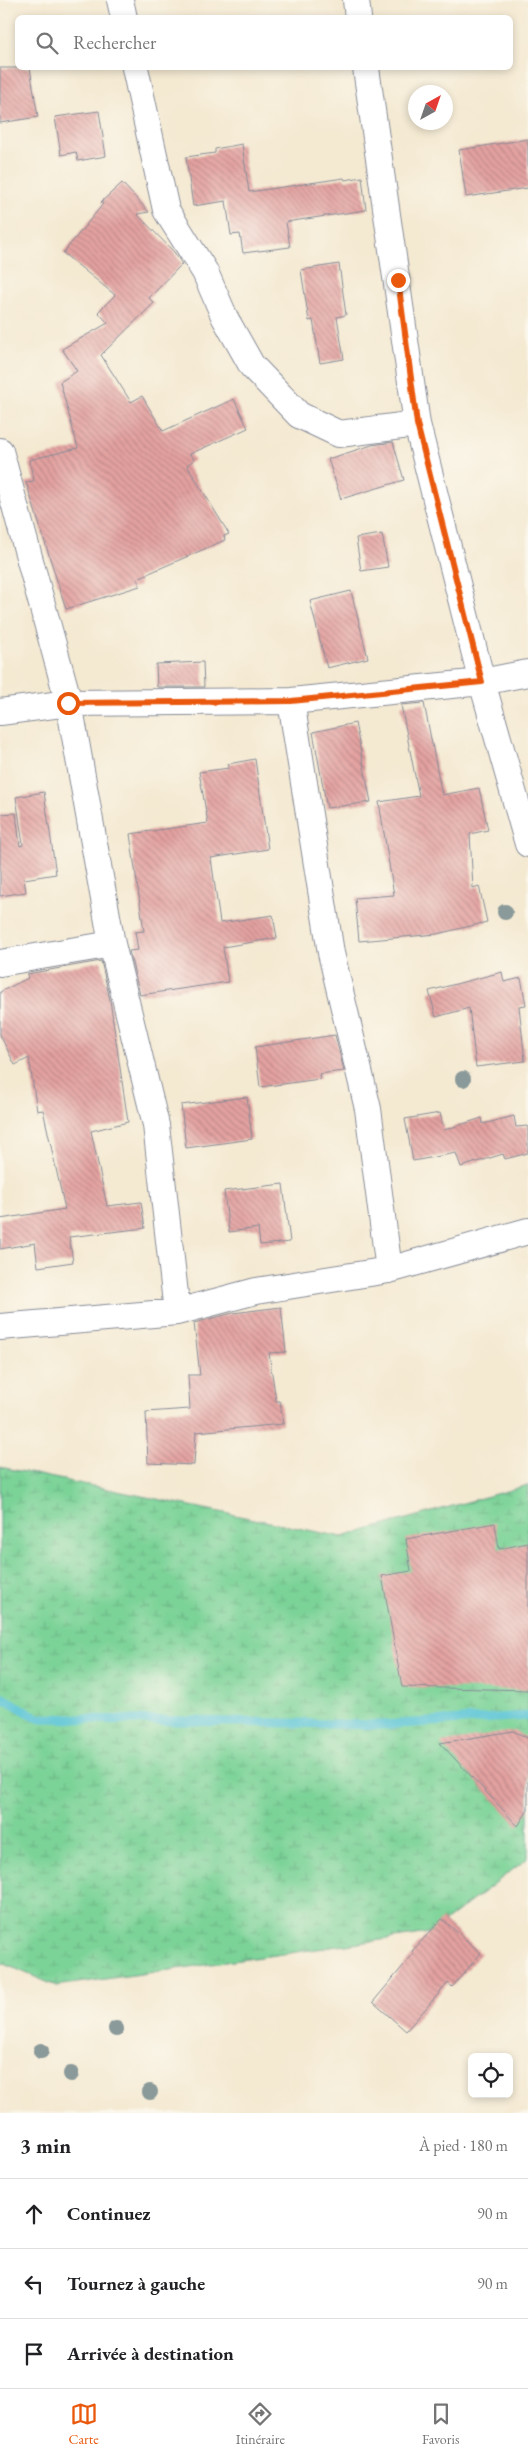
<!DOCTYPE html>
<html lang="fr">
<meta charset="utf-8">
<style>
:root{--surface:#fff;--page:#f6f6f6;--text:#202124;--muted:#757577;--line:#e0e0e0;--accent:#ea580c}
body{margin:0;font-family:"EB Garamond",serif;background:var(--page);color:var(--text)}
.controls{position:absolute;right:15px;bottom:15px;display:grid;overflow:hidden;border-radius:8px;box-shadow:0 2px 8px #0003}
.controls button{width:45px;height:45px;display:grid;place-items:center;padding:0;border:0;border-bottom:1px solid var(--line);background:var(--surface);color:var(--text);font:25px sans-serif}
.compass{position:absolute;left:408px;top:85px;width:45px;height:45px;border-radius:50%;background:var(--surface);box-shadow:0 2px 8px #0003;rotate:40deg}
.stop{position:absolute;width:15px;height:15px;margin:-11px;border:4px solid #ea580c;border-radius:50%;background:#fff}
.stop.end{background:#ea580c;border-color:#fff;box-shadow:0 1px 5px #0008}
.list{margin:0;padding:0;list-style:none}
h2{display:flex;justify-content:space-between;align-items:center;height:65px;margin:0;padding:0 20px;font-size:21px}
h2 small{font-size:16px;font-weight:400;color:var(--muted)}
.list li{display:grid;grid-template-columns:32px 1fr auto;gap:15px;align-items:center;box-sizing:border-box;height:70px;padding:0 20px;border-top:1px solid var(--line)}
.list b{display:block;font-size:19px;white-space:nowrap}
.list em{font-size:16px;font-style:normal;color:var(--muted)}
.icon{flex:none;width:28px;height:28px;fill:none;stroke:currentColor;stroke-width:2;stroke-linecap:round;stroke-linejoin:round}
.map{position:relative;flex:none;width:528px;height:2113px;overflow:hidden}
.search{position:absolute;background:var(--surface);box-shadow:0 2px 8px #0003;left:15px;right:15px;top:15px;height:55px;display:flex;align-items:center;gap:12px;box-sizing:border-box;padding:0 18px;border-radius:8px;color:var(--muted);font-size:19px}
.sheet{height:275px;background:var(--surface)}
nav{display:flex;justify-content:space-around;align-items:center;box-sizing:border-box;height:70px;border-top:1px solid var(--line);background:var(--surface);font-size:14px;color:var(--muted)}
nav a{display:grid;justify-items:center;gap:2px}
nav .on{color:var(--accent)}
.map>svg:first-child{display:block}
.wetland{fill:url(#wetland-marsh);stroke:#4c817b}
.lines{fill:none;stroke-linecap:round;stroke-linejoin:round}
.stream{stroke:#59c4d5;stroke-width:9}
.building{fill:url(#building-back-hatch)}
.minor-casing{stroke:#888c98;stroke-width:28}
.minor{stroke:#fff;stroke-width:26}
.tree{fill:#8a9999}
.route{stroke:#ea580c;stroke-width:6}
</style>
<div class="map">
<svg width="528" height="2113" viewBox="0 0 528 2113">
<defs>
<pattern id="wetland-marsh" width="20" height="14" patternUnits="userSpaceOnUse" patternTransform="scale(1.25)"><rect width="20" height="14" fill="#7cd398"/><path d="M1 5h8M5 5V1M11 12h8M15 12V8" fill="none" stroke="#6bb585"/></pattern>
<pattern id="building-back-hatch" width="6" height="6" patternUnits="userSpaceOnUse" patternTransform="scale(1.25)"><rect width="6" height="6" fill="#e4a2a0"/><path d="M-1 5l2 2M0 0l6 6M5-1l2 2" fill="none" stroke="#b88486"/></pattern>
</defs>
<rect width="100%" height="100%" fill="#fbf7ec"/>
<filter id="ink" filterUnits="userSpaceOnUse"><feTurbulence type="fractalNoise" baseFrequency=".02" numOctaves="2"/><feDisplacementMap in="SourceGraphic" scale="10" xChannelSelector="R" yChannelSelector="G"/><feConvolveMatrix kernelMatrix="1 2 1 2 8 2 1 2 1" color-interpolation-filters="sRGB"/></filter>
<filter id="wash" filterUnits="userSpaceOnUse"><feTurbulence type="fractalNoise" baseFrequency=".0096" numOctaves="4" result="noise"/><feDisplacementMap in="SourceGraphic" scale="20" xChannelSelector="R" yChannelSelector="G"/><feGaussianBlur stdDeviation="1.12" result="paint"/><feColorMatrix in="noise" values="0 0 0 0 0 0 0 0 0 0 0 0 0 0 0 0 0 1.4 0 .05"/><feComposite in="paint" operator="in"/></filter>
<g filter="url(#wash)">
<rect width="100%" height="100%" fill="#f4e9d1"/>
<!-- wetland -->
<path class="wetland" d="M0,1467L342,1537L528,1485V1858L430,1933L56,1986L0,1962Z"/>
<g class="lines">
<!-- stream -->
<path class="stream" d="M0,1696L38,1718L382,1725L528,1716"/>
</g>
<g id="blocks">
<!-- building -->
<path class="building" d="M0,68H30L38,117L0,123Z
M99,111L106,156L78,161L76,152L61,155L55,117Z
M528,139V188L466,197L459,150Z
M242,144L249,192L344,178L345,180L362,177L366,210L286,222L290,247L243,253L240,234L231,235L226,201L193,206L186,157L215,153V149Z
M122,183L149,212L137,214L174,252L182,264L149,298L154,303L101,355L131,402L142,396L163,431L234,399L248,428L190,454L194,460L187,465L229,534L224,536L225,540L138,578L140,586L66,609L26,482L34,481L29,460L78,448L60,382L77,371L62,349L108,323L98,312L115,295L63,253L103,204L101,202Z
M339,264L346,315L337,317L344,359L320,363L313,320L309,321L301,270Z
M393,442L404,480L341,499L328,459L372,445Z
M382,534L388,567L361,571L356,538Z
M351,591L368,658L327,668L310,601Z
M203,662L204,687H157L156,664Z
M424,703L442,795L479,788L488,830L470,834L473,888L479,886L487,922L437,934L359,941L355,898L394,895L379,802L419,796L401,705Z
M355,723L371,802L327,808L313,732Z
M255,759L268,849L211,858L220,923L273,915L277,938L223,947L228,982L140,995L129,951L138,950L135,932L144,931L130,834L208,823L199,772L229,768L228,764Z
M44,792L56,874L24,879L26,892L0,896V814L16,813L20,846L23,845L16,797Z
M101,961L110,1000L128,1122L91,1131L107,1206L141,1202L145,1228L69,1237L73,1262L38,1267L35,1243L0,1249V1219L65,1209L43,1110L37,1111L29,1058L15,1065L0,1035V992L28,978L27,974Z
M502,972L504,982L521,978L526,1005L519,1006L525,1061L476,1067L469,1008L436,1017L429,991Z
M335,1035L344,1071L319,1074L320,1079L260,1087L255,1047Z
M247,1097L252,1139L186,1148L181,1105Z
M440,1113L444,1130L482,1118L483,1124L514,1116L516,1127L528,1126V1153L505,1159L503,1154L461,1167L456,1153L413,1161L405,1119Z
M283,1184L290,1242L260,1245L258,1228L229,1232L224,1191Z
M281,1307L286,1352L269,1353L276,1401H280L283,1424L196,1432L194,1465L148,1463L146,1412L190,1409L188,1375H200L194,1323L233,1313Z
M495,1523L499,1549L528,1543V1690L402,1687L382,1576L411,1571L406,1539Z
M513,1731L528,1738V1810L518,1826L440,1743Z
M442,1919L481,1953L452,1987L448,1983L406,2031L373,2002L414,1953L412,1951Z"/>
</g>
</g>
<g filter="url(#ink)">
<use href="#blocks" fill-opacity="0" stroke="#888c98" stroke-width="1"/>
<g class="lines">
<defs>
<path id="minor" d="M120,0L124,18
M356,0L358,18
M135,68L166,210L205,272L225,318L252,366L299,415L339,434L417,424
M366,68L417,424L482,682L528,844
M0,451L69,703L112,944L156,1125L177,1312
M291,701L331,953L368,1109L389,1270
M0,712L69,703L291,701L482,682L528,673
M0,963L112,944
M0,1327L177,1312L256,1291L389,1270L528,1231"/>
</defs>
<!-- minor casing -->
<use href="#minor" class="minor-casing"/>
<!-- minor -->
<use href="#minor" class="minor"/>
</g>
<!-- trees -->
<g class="tree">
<circle cx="505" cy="912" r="8"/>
<circle cx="463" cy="1079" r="8"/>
<circle cx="116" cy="2029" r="8"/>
<circle cx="41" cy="2051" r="8"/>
<circle cx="71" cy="2074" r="8"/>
<circle cx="150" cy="2092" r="8"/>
</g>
</g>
<g class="lines" filter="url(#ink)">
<!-- route -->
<path class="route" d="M68,703L291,701L482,682L417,424L398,280"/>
</g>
</svg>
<div class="controls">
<button><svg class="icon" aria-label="locate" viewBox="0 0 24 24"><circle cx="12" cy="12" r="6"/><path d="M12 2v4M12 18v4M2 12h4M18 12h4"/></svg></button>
</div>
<svg class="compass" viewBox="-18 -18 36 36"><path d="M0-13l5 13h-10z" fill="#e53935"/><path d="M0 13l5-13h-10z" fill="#757577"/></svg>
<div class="stop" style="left:68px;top:703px"></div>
<div class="stop end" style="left:398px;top:280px"></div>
<div class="search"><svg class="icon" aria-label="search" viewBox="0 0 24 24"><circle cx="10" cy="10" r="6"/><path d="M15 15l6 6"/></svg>Rechercher</div>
</div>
<section class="sheet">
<h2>3 min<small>À pied · 180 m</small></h2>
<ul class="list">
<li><svg class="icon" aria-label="ahead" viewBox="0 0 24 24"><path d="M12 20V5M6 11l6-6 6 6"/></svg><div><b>Continuez</b></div><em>90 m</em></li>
<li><svg class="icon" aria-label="left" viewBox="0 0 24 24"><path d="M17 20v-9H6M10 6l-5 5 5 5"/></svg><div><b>Tournez à gauche</b></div><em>90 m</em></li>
<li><svg class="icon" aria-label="arrive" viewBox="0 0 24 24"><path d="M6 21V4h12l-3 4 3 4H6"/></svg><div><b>Arrivée à destination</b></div></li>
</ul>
</section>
<nav>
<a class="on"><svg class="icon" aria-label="map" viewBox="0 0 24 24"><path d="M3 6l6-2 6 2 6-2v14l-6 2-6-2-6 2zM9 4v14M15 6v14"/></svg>Carte</a>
<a><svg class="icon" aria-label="directions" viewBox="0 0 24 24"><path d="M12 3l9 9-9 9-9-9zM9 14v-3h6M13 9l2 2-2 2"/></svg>Itinéraire</a>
<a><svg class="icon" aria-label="saved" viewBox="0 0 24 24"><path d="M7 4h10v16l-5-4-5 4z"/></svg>Favoris</a>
</nav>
